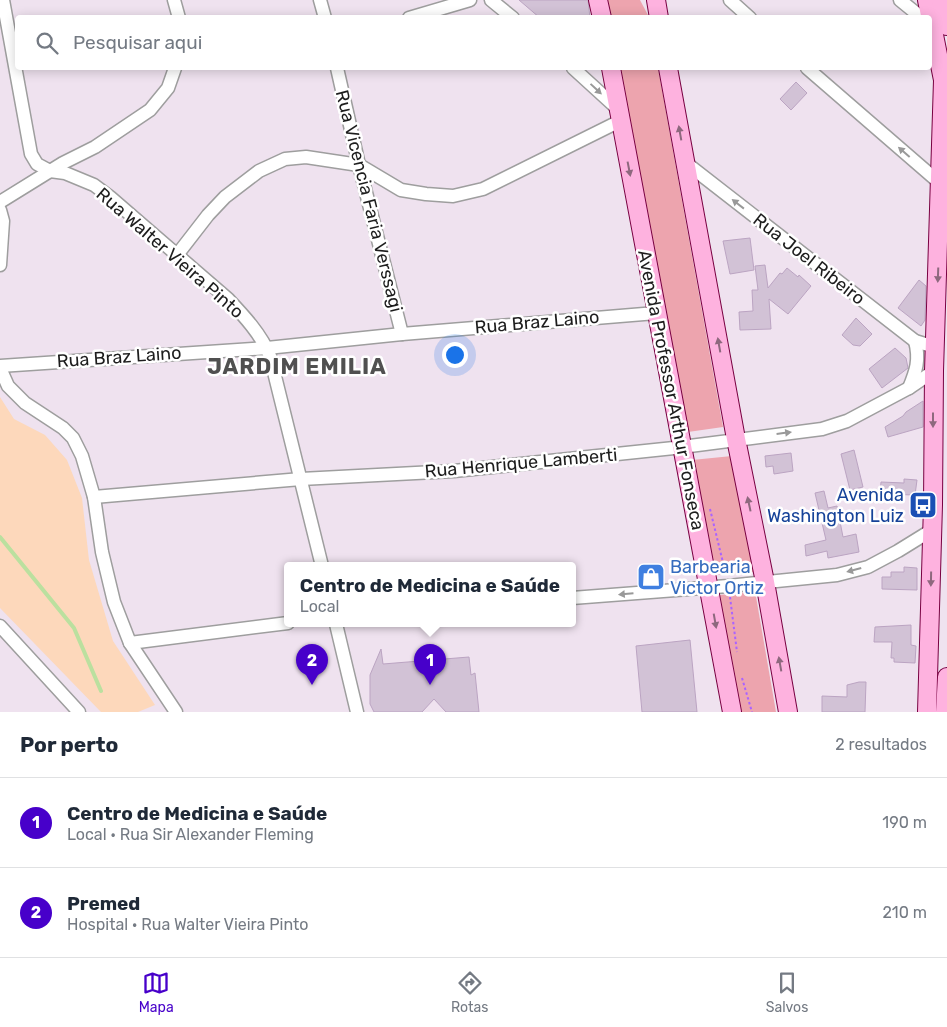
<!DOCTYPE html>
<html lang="pt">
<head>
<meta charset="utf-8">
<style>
	body { margin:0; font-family:Rubik,sans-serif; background:#f6f6f7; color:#1f2937 }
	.you { position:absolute; left:454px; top:354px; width:18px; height:18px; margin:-12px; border:4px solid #fff; border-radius:50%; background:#1a73e8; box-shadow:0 0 0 8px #1a73e833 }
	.badge { display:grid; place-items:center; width:32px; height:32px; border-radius:50%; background:#4700ca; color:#fff; font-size:16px; font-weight:700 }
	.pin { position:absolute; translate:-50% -41px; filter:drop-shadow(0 1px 2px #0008) }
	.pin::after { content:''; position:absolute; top:26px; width:18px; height:15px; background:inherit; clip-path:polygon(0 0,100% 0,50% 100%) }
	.popup { position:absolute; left:284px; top:562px; width:292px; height:65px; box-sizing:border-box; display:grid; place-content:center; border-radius:5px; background:#fff; filter:drop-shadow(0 1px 4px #0005); font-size:16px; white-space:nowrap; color:#747a83 }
	.popup b { font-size:19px; color:#1f2937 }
	.popup::after { content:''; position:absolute; left:50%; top:100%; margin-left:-10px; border:10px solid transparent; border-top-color:#fff }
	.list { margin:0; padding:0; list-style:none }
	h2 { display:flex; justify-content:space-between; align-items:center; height:65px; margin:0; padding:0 20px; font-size:21px }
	h2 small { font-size:16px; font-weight:400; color:#747a83 }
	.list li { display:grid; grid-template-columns:32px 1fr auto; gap:15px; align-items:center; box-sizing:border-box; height:90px; padding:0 20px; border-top:1px solid #e0e1e3 }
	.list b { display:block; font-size:19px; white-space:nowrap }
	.list p { margin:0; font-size:16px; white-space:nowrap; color:#747a83 }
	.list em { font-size:16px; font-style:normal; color:#747a83 }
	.icon { flex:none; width:28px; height:28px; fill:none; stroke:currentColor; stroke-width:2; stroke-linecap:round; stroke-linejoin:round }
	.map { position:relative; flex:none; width:947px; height:712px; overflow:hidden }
	.search { position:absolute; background:#fff; box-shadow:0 2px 12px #0003; left:15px; right:15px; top:15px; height:55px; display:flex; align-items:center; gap:12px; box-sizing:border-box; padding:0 18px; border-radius:5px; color:#747a83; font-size:19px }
	.sheet { height:245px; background:#fff }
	nav { display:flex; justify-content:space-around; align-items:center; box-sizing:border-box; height:70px; border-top:1px solid #e0e1e3; background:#fff; font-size:14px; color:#747a83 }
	nav a { display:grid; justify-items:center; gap:2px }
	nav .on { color:#4700ca }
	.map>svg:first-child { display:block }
	.grass { fill:#eda4ae }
	.park { fill:#fdd8bb }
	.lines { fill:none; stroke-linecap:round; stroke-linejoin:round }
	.stream { stroke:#bbe09f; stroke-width:4 }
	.building { fill:#d2c2d6; stroke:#bba4c2 }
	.street-casing { stroke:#9e9e9e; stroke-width:15 }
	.secondary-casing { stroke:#780041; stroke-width:20 }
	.path { stroke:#aa63ff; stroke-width:2; stroke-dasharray:2.5 2.5; stroke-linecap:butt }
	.street { stroke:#fff; stroke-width:12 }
	.secondary { stroke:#feb2df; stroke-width:18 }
	.oneway { fill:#999 }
	.oneway2 { fill:#8e687e }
	.labels { text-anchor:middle; stroke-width:5; stroke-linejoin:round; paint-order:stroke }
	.street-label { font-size:18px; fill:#1d1d1d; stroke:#fff }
	.transit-label { font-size:18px; fill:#164399; stroke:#fff; text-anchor:end }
	.shop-label { font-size:18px; fill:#366cbe; stroke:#fff; text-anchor:start }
	.district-label { font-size:22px; font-weight:bold; letter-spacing:1px; fill:#505050; stroke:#fff }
</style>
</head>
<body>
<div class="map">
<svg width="947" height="712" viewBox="0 0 947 712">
	<rect width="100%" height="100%" fill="#efe2ef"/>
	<g class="grass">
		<path d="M605,0h35l9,17h-41z"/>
		<path d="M617,68h41l65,359 -42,6z"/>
		<path d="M732,456l22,116 -40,3 -22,-115z"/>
		<path d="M755,591l21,121h-37l-21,-112 2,-5z"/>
	</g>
	<path class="park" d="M0,397l14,22 31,16 22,25 15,38 7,62 24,81 42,64 -17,7h-37l-101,-104z"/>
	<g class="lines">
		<path class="stream" d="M0,537l74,91 27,63"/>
	</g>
	<g class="building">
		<path d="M519,0h69l2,18h-50z"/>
		<path d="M796,82l11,11 -16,17 -11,-11z"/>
		<path d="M750,238l4,32 -24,4 -7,-33z"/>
		<path d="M765,265l3,23 12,-15 2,1 5,-6 11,9 1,-2 12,11 -23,28 -19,-15 2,30 -31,1 -1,-18 14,-1 -1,-21h6l-3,-24z"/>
		<path d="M919,280l7,6 -1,34 -4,6 -23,-18z"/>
		<path d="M856,318l16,16 -12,12 -7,-1 -11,-10z"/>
		<path d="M895,348l11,10 2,10 -26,20 -13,-19z"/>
		<path d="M923,401v26l-35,10 -3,-10 18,-11 3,-4z"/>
		<path d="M854,450l9,37 -13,3 -9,-36z"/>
		<path d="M791,453l2,18 -19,3 -1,-8 -7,1 -1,-11z"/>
		<path d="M904,479l13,1 -2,15 -35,-1 1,-12 23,1z"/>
		<path d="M824,491l4,17 9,-2 6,31 13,-3 3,18 -31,6 -1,-7 -21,5 -1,-11 21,-5 -11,-47z"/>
		<path d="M904,567l13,1v22l-35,-1v-12h9v-5h13z"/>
		<path d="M911,625v20l5,1 -1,17 -21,-1v-4h-3l1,-16h-18l1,-15z"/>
		<path d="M690,640l7,72h-55l-6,-66z"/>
		<path d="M381,649l2,15 86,-7 2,18 4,-2 4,39h-33l-12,-13 -12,13h-48l-4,-8v-29z"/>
		<path d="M859,682h7l-1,30h-43v-16l25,1v-12z"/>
	</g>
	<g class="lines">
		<defs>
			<g id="street">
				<path d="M3,0l28,154 6,10 13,7 15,2 29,12 16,12 118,102c16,17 33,35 42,57l52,210"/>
				<path d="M174,0l5,18"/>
				<path d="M320,0l5,18"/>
				<path d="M491,0l22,18"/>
				<path d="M730,0l20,18"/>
				<path d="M900,0l22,18"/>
				<path d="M409,18l61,-18"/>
				<path d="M337,68l22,97 43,169"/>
				<path d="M573,68l46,42"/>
				<path d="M807,68l134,116"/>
				<path d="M686,163l229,178 20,6"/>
				<path d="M0,202l63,-39 32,-16 55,-37 18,-22 7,-20"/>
				<path d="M0,210l3,11 -3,44"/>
				<path d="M177,255l31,-40 17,-18 34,-26 26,-12 21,-2 53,8 42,25 25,4 27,2 30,-7 137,-68"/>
				<path d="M0,366l267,-18 135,-14 254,-21"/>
				<path d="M0,368l8,18 17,17 38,25 10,10 9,18 12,41 8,55 12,50 16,41 46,69"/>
				<path d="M909,388c7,-17 11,-28 6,-47"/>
				<path d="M94,497l207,-18 153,-8 220,-23 148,-19 25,-8 62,-33 25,-17"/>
				<path d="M572,598l156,-12 109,-11 31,-8 30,-16 34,-21"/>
				<path d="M336,624l21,88"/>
				<path d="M0,626l79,86"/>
				<path d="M130,643l158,-20"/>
			</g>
			<g id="secondary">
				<path d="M598,0l4,18"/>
				<path d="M656,0l3,18"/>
				<path d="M927,0l16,80 -9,291 -1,134 -6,207"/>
				<path d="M941,0l6,26"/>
				<path d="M611,68l121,644"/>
				<path d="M668,68l68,371 29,143 23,130"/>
				<path d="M945,712l2,-35"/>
			</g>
		</defs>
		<use href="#street" class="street-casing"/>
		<use href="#secondary" class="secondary-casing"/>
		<g class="path">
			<path d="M710,509l16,66"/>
			<path d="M730,597l7,55"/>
			<path d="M742,678l10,34"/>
		</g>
		<use href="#street" class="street"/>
		<use href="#secondary" class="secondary"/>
	</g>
	<defs><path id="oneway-solid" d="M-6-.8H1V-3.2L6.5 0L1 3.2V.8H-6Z" transform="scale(1.25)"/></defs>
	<g class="oneway">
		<use href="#oneway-solid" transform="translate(596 89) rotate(43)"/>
		<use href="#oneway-solid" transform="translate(904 152) rotate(-139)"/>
		<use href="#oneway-solid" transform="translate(738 204) rotate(-142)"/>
		<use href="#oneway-solid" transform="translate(784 433) rotate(-7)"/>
		<use href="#oneway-solid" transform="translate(854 570) rotate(165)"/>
		<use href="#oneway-solid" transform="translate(626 594) rotate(175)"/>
	</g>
	<g class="oneway2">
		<use href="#oneway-solid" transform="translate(680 133) rotate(-100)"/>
		<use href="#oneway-solid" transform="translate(629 169) rotate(79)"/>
		<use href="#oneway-solid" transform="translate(938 275) rotate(92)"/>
		<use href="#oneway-solid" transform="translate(719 345) rotate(-100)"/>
		<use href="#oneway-solid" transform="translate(933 420) rotate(90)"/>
		<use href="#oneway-solid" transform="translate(749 504) rotate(-102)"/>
		<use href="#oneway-solid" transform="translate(931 579) rotate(91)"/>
		<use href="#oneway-solid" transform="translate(715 621) rotate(80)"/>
		<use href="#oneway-solid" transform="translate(780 664) rotate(-100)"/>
	</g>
	<defs>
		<symbol id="bus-square" viewBox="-11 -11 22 22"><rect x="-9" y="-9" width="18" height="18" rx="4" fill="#1a4fb4" stroke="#fff"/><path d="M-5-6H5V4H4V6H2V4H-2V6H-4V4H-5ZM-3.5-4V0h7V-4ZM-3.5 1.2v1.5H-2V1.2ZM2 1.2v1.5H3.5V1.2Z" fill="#fff"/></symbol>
		<symbol id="shop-square" viewBox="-11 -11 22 22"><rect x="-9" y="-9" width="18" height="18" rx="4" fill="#3f7fe0" stroke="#fff"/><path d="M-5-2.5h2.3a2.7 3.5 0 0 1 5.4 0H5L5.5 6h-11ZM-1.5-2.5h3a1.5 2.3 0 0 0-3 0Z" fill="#fff"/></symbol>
	</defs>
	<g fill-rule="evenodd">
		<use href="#bus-square" x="907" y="489" width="32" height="32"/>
		<use href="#shop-square" x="635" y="561" width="32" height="32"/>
	</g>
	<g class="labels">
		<g class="street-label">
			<text transform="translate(369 201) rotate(76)" y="6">Rua Vicencia Faria Verssagi</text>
			<text transform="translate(170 253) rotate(41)" y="6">Rua Walter Vieira Pinto</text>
			<text transform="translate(809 259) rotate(38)" y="6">Rua Joel Ribeiro</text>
			<text transform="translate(537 322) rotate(-5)" y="6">Rua Braz Laino</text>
			<text transform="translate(119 357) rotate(-4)" y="6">Rua Braz Laino</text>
			<text transform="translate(671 390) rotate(79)" y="6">Avenida Professor Arthur Fonseca</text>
			<text transform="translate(521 463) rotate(-5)" y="6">Rua Henrique Lamberti</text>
		</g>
		<g class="transit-label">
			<text x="904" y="501">Avenida<tspan x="904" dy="21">Washington Luiz</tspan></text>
		</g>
		<g class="shop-label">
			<text x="670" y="573">Barbearia<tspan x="670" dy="21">Victor Ortiz</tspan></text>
		</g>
		<g class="district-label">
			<text x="297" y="374">JARDIM EMILIA</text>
		</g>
	</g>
</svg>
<div class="you"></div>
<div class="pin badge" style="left:430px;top:685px">1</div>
<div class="popup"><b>Centro de Medicina e Saúde</b>Local</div>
<div class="pin badge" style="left:312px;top:685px">2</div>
<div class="search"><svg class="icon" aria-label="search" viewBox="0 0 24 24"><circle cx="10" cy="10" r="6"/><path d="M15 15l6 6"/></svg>Pesquisar aqui</div>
</div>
<section class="sheet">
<h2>Por perto<small>2 resultados</small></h2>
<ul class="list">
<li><span class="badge">1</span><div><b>Centro de Medicina e Saúde</b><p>Local · Rua Sir Alexander Fleming</p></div><em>190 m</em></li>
<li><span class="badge">2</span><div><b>Premed</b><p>Hospital · Rua Walter Vieira Pinto</p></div><em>210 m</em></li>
</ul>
</section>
<nav>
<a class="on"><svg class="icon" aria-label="map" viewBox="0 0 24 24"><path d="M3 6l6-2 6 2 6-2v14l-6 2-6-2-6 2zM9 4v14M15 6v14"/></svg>Mapa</a>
<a><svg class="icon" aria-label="directions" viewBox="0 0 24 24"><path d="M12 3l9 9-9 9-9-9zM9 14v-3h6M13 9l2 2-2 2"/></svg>Rotas</a>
<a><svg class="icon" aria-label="saved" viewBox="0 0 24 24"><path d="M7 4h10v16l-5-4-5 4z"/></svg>Salvos</a>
</nav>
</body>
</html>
